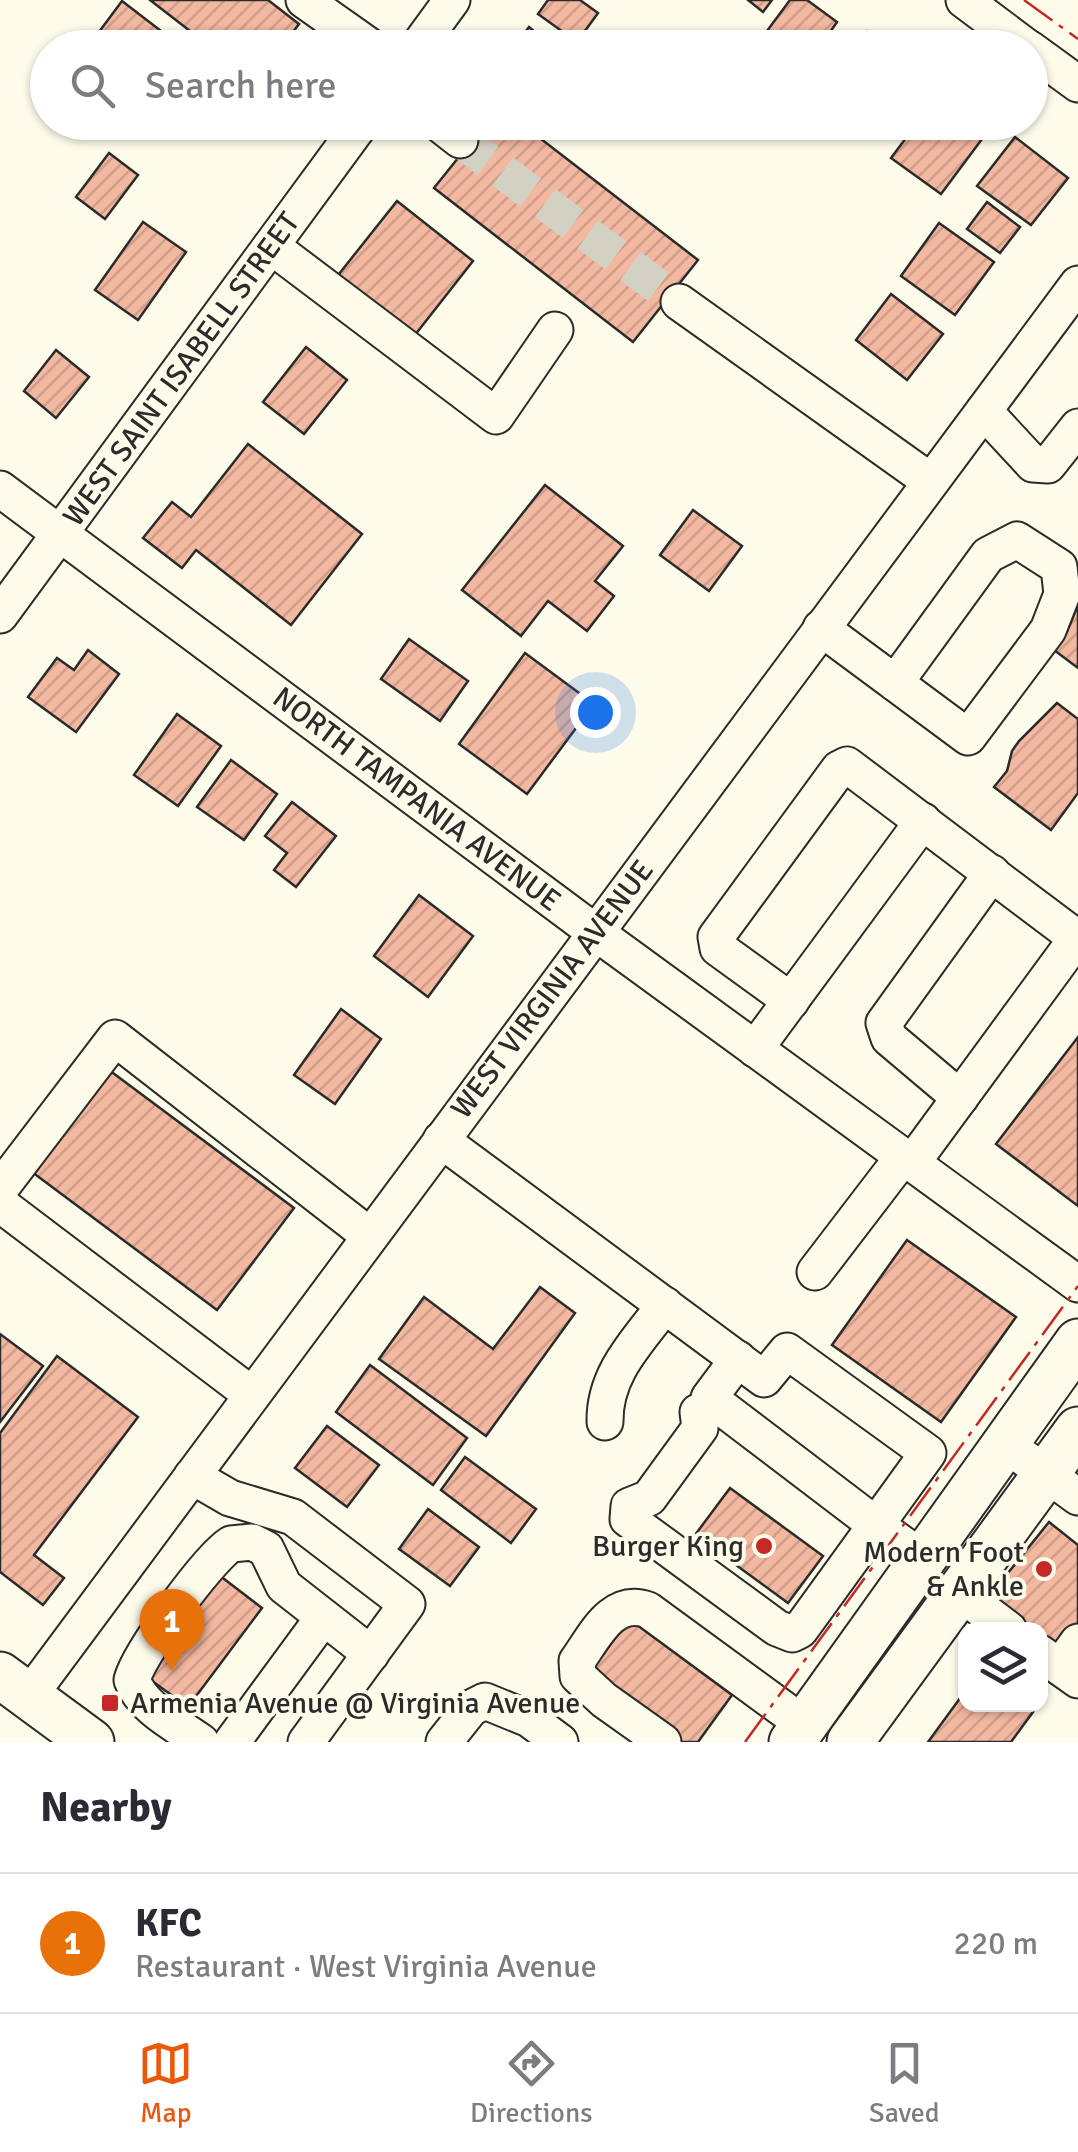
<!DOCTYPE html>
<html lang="en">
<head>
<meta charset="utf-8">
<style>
	body { margin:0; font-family:Signika,sans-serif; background:#f2f2f3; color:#2b2b33 }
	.controls { position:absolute; right:30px; bottom:30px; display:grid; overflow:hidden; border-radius:20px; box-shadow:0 2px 8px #0004 }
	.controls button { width:90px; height:90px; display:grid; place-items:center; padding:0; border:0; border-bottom:2px solid #e1e1e2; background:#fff; color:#2b2b33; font:50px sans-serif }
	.you { position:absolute; left:595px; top:712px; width:35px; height:35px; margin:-25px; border:8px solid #fff; border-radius:50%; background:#1a73e8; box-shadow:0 0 0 15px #1a73e833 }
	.badge { display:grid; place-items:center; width:65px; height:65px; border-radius:50%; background:#ea580c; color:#fff; font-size:32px; font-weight:700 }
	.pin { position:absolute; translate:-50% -82px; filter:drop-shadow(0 2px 5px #0008) }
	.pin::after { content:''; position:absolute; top:52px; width:35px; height:30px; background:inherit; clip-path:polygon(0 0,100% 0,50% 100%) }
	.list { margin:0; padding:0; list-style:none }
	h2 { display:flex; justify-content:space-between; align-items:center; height:130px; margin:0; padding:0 40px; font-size:42px }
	h2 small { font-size:32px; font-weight:400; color:#7c7c81 }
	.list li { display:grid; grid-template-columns:65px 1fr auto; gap:30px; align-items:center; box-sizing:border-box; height:140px; padding:0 40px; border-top:2px solid #e1e1e2 }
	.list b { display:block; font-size:38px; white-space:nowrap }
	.list p { margin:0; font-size:32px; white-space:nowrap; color:#7c7c81 }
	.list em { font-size:32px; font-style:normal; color:#7c7c81 }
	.icon { flex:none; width:55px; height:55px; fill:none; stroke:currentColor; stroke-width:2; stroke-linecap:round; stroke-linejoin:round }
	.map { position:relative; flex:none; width:1078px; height:1742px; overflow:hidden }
	.search { position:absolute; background:#fff; box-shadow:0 2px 8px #0004; left:30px; right:30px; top:30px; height:110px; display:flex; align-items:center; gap:25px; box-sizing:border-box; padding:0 35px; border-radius:55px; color:#7c7c81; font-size:38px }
	.sheet { height:270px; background:#fff }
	nav { display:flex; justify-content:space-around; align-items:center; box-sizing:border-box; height:140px; border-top:2px solid #e1e1e2; background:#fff; font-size:28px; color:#7c7c81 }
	nav a { display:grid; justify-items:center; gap:5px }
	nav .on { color:#ea580c }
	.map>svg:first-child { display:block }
	.building { fill:url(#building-hatch); stroke:#2b2b2b; stroke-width:2.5 }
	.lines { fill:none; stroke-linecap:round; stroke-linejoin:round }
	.minor-tunnel { stroke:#d3d1c4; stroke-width:35; stroke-dasharray:35 18; stroke-linecap:butt }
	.minor-casing { stroke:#2b2b2b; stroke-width:39 }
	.major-casing { stroke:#2b2b2b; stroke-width:49 }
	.minor { stroke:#fdfbea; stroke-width:35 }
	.major { stroke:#fdfbea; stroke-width:45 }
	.power { stroke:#c62828; stroke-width:2.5; stroke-dasharray:35 8 5 8; stroke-linecap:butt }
	.poi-dot { fill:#c62828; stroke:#fdfbea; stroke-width:4 }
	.labels { text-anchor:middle; stroke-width:8; stroke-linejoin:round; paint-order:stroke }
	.street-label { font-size:30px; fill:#2b2b2b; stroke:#fdfbea }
	.poi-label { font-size:30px; fill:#2b2b2b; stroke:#fdfbea; text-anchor:end }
</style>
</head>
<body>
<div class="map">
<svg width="1078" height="1742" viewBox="0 0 1078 1742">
	<defs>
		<pattern id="building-hatch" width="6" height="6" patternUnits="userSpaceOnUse" patternTransform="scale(2.5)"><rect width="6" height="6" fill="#f2b8a0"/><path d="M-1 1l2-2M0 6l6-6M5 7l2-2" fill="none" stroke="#d09e8a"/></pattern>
	</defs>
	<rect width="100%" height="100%" fill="#fdfbea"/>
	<g class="building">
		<path d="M150,0h118l31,24 -18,24h-69z"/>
		<path d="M548,0h32l18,13 -21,29 -39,-28z"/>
		<path d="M748,0h24l-9,12z"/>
		<path d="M790,0h17l30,22 -18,26h-29l-23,-17z"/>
		<path d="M122,1l56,43 -3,4h-88z"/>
		<path d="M529,27l25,21h-41z"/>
		<path d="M867,31l21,17h-33z"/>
		<path d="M95,122h23l-8,12z"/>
		<path d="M487,122h32l179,138 -65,82 -199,-154z"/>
		<path d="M918,122h67l6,5 -50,67 -50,-36z"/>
		<path d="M1015,137l53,41 -37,47 -54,-39z"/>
		<path d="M109,153l29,22 -33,44 -29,-22z"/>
		<path d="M397,201l76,60 -62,79 -76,-61z"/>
		<path d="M987,202l33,25 -20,26 -33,-24z"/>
		<path d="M143,222l43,30 -48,68 -43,-30z"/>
		<path d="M939,223l55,39 -39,53 -54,-39z"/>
		<path d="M891,294l52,40 -36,46 -51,-40z"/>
		<path d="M306,347l41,33 -43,54 -41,-32z"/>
		<path d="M56,350l33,27 -33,41 -32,-27z"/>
		<path d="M248,444l114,90 -71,91 -95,-75 -14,18 -39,-30 29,-36 19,15z"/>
		<path d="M545,485l78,61 -28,35 19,15 -27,35 -39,-30 -27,35 -59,-46z"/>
		<path d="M693,510l49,36 -33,45 -49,-36z"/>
		<path d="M1078,605v63l-24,-18 12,-16z"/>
		<path d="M409,639l59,42 -28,40 -59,-42z"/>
		<path d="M88,650l31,24 -43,58 -48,-35 29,-39 17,12z"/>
		<path d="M525,653l69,51 -67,90 -68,-50z"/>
		<path d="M1057,703l21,16v74l-27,37 -57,-43 13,-16 5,-20 7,-10z"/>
		<path d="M177,714l44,32 -43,60 -44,-31z"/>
		<path d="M231,760l46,34 -33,46 -47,-33z"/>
		<path d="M292,802l44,34 -40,51 -22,-17 13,-17 -22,-17z"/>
		<path d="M419,895l54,41 -45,61 -54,-41z"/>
		<path d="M341,1009l40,30 -46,65 -41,-29z"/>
		<path d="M1078,1037v169l-82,-62z"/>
		<path d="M109,1070l185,138 -77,102 -185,-138z"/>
		<path d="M907,1240l109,77 -75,105 -109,-77z"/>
		<path d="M540,1287l35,26 -89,123 -107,-77 45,-62 69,52z"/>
		<path d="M0,1334l43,32 -43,56z"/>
		<path d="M57,1356l81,61 -104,138 30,23 -21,27 -43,-33v-139z"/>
		<path d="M370,1365l97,73 -34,47 -97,-73z"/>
		<path d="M327,1426l52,39 -32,42 -52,-39z"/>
		<path d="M465,1457l71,52 -25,34 -70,-53z"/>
		<path d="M730,1488l93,68 -35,47 -93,-68z"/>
		<path d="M428,1509l51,38 -29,39 -51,-37z"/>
		<path d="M1049,1522l29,23v79l-25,31 -13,-10v-15h-18l-5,-5 6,-7 -32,-24z"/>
		<path d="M215,1572l47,36 -74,99 -47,-34z"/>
		<path d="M629,1619l103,76 -34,47h-18l-92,-67z"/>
		<path d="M966,1690v14h56l11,8 -22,30h-83z"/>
	</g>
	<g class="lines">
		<path class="minor-tunnel" d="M460,140l219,162"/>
		<defs>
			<g id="minor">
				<path d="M304,0l68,48"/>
				<path d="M964,0l64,48"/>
				<path d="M417,48l35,-48"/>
				<path d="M1030,49l48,35"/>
				<path d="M437,122l23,18"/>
				<path d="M271,246l225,170 59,-86"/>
				<path d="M679,302l251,179"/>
				<path d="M984,411l49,53 15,1 30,-38"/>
				<path d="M0,489l595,443 483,352"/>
				<path d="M0,615l362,-493"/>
				<path d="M821,628l147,109 80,-107 14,-36 -3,-27 -42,-27 -29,15 -93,128"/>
				<path d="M791,1001l-73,-53 -2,-11 123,-168 8,-4 231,174"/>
				<path d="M755,1049l168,-228"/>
				<path d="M960,1098l-71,-60 -5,-15 108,-150"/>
				<path d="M441,1140l323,239 23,-28 141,102 -52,72 47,34"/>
				<path d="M912,1163l165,-225"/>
				<path d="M0,1189l115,-151 255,198"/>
				<path d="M0,1204l252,191"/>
				<path d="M815,1272l88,-115"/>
				<path d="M698,1412l2,16 -51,70 -20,8 -1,13 149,109 15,6 8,-4 76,-105 -167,-127 29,-39"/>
				<path d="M605,1422c-1,-48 32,-80 60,-117"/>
				<path d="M1005,1444l73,53"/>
				<path d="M192,1476l38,22 63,19 114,87 -101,138"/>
				<path d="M959,1592l50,38"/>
				<path d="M1040,1653l38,27"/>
				<path d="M1060,1667l18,-25"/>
				<path d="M29,1696l1049,-1412"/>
				<path d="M201,1742c-25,-18 -58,-33 -69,-62 7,-27 76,-121 99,-136l21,-2 14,7 18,37 87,68"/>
				<path d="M232,1742l91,-124"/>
				<path d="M444,1742l27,-34 14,-7 44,18 31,23"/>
				<path d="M663,1742l-59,-42 -26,-24 -1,-15c18,-25 35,-64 71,-51l157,115"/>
			</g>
			<g id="major">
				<path d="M0,1675l91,67"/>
				<path d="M792,1742l286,-400"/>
				<path d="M850,1742l228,-312"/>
			</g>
		</defs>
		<use href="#minor" class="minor-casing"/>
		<use href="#major" class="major-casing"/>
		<use href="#minor" class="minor"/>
		<use href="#major" class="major"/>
		<g class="power">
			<path d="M1024,0l54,39"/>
			<path d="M745,1742l333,-456"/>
		</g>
	</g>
	<g class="poi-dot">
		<circle cx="764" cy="1546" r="10"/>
		<circle cx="1044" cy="1569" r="10"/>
		<rect x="100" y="1693" width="20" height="20" rx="5"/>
	</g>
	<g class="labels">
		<g class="street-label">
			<text transform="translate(181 369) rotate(-54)" y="10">WEST SAINT ISABELL STREET</text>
			<text transform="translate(417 799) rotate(37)" y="10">NORTH TAMPANIA AVENUE</text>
			<text transform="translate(552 989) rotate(-53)" y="10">WEST VIRGINIA AVENUE</text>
		</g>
		<g class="poi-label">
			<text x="744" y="1556">Burger King</text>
			<text x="1024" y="1562">Modern Foot<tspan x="1024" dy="34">&amp; Ankle</tspan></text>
			<text x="130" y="1713" text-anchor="start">Armenia Avenue @ Virginia Avenue</text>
		</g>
	</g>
</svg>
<div class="controls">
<button><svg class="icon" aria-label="layers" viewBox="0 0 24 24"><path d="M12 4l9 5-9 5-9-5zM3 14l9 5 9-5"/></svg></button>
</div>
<div class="you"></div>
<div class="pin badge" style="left:172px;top:1671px;background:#e8710a">1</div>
<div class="search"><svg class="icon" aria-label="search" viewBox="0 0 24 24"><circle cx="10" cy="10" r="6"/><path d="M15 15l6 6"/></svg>Search here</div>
</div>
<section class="sheet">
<h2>Nearby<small></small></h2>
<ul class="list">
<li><span class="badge" style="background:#e8710a">1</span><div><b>KFC</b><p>Restaurant · West Virginia Avenue</p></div><em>220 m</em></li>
</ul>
</section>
<nav>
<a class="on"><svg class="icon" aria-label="map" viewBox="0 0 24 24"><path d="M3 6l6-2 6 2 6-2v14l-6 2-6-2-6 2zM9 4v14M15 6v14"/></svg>Map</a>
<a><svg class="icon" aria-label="directions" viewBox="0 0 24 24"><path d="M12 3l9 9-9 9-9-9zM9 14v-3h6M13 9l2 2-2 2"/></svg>Directions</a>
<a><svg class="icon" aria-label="saved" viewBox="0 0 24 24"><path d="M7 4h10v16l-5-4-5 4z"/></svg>Saved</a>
</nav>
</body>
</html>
